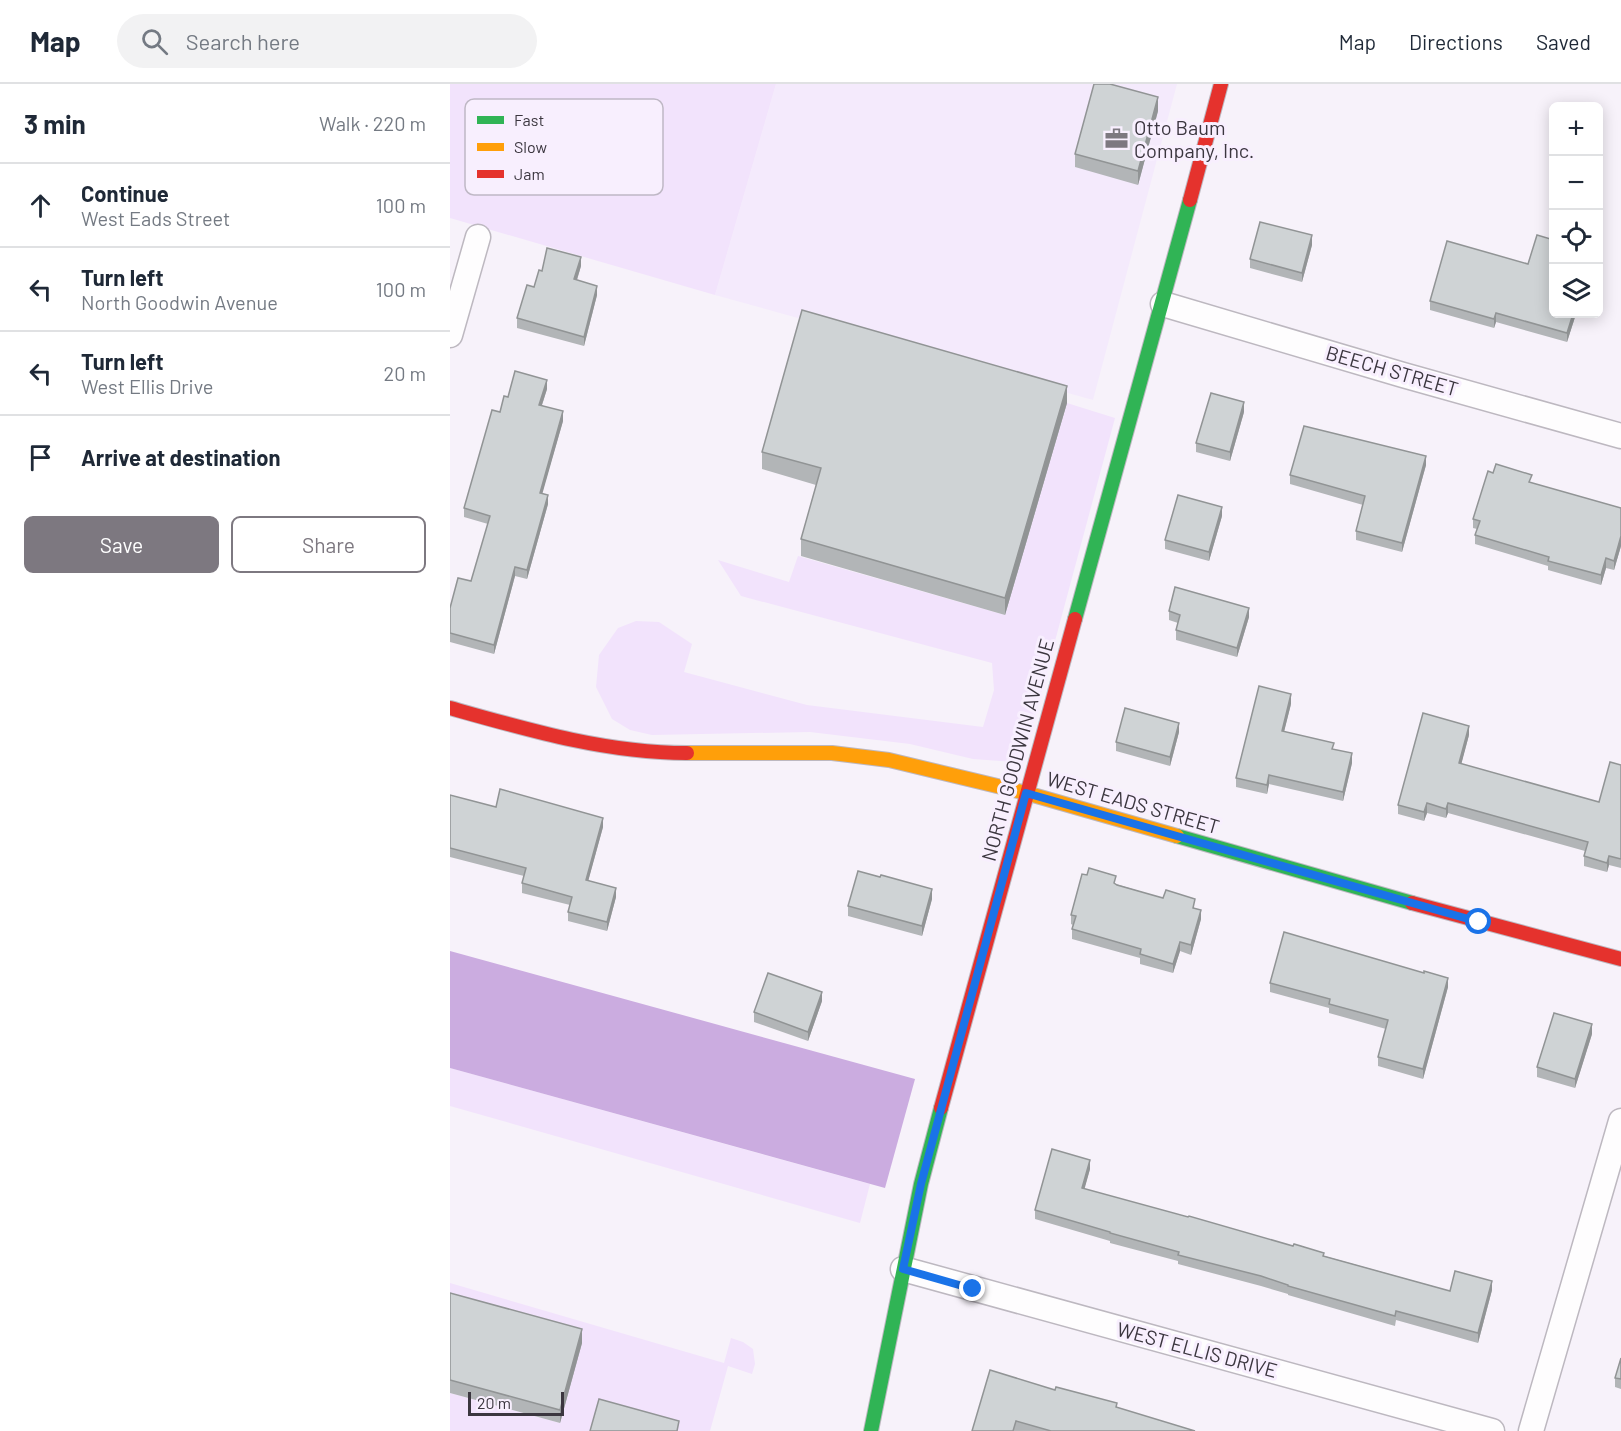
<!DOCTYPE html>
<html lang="en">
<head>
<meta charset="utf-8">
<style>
	body { margin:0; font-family:Barlow,sans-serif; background:#f2f2f3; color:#1f2937 }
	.controls { position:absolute; right:18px; top:18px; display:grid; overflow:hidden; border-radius:9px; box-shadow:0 3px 15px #0003 }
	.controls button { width:54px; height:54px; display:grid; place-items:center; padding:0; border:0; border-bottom:2px solid #e0e1e3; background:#fff; color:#1f2937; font:30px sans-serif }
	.scale { position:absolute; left:18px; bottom:15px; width:96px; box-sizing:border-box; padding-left:6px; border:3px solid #3b363f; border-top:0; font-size:16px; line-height:21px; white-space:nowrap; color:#3b363f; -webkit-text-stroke:4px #f8effe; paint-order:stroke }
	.stop { position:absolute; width:18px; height:18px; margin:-14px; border:4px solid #1a73e8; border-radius:50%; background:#fff }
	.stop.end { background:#1a73e8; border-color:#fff; box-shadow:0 2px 6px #0008 }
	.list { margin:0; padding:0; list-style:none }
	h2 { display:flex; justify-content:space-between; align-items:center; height:78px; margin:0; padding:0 24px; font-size:26px }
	h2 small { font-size:20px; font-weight:400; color:#747a83 }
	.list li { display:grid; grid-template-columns:39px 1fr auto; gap:18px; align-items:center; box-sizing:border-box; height:84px; padding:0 24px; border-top:2px solid #e0e1e3 }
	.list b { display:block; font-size:22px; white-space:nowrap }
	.list p { margin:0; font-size:20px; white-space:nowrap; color:#747a83 }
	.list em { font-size:20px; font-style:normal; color:#747a83 }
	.actions { display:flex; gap:12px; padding:18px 24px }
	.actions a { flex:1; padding:14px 0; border:2px solid #7d7880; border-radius:9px; text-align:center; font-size:21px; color:#7d7880 }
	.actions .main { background:#7d7880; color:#fff }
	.icon { flex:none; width:33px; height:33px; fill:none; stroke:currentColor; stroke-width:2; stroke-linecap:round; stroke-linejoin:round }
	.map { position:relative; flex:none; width:1171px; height:1347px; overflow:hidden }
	header { display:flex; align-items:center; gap:36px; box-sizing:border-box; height:84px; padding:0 30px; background:#fff; border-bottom:2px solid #e0e1e3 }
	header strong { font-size:28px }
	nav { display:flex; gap:33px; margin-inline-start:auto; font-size:21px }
	.search { width:420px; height:54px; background:#f2f2f3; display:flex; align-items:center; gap:15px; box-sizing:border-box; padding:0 21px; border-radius:33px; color:#747a83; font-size:22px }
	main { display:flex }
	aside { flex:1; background:#fff }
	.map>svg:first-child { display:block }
	.built { fill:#f4eafc }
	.green { fill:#f2e3fc }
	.water { fill:#cbace0 }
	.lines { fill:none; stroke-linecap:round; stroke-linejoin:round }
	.street-casing { stroke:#bdb8c0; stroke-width:27 }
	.fast-casing { stroke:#bdb8c0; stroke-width:16 }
	.slow-casing { stroke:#bdb8c0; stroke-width:16 }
	.jam-casing { stroke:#bdb8c0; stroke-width:16 }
	.street { stroke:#fefdfe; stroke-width:24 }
	.fast { stroke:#30b455; stroke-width:14 }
	.slow { stroke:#ff9f0a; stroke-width:14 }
	.jam { stroke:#e5322d; stroke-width:14 }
	.wall { fill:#b2b5b7 }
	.shaded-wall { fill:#919495 }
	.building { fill:#cfd3d5; stroke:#919495; stroke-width:1.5 }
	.route { stroke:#1a73e8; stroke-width:8 }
	.labels { text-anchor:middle; stroke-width:6; stroke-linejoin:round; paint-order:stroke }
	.poi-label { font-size:20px; fill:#3b363f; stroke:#f8effe; text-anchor:start }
	.street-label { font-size:20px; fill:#3b363f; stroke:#f8effe }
	.key { fill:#f8effe; stroke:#bfb8c5; stroke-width:1.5 }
	.key-label { font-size:16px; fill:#3b363f }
</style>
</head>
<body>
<header>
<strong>Map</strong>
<div class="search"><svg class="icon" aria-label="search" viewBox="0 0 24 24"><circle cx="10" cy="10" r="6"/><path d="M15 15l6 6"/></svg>Search here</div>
<nav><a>Map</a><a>Directions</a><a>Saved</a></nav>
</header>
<main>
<aside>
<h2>3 min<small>Walk · 220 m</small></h2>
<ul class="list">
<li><svg class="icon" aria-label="ahead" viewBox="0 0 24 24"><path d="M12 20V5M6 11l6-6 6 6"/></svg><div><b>Continue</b><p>West Eads Street</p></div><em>100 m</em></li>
<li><svg class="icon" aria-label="left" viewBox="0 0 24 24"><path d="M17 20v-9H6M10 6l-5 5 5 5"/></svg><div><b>Turn left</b><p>North Goodwin Avenue</p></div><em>100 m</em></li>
<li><svg class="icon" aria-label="left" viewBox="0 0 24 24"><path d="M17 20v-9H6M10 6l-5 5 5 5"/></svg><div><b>Turn left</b><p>West Ellis Drive</p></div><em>20 m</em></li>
<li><svg class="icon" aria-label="arrive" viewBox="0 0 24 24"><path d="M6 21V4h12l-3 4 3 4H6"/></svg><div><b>Arrive at destination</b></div></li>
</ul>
<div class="actions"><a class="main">Save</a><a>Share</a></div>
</aside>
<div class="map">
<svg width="1171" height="1347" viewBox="0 0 1171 1347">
	<rect width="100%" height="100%" fill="#f7f2fa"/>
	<path class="built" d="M326,0h401l-84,316 -378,-105z"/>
	<g class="green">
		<path d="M0,0h326l-61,211 -265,-77z"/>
		<path d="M617,319l48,15 -85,316 -16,28 -41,-3 -63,-15 -100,-12 -158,3 -22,-5 -18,-11 -16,-32 3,-32 19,-27 18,-7 23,1 33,22 -8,28 123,33 176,22 11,-37 -2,-27 -251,-67 -23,-36 71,22 9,-26 207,59z"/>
		<path d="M0,984l420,116 -10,39 -410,-117z"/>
		<path d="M0,1199l274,80 7,-25 12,4 10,7 2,15 -3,10 -24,-8 -18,65h-260v-38l110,30 -110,-117z"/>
	</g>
	<path class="water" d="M0,867l465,128 -30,109 -435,-120z"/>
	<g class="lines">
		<defs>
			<g id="street">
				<path d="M713,220l240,71 218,61"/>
				<path d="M0,251l28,-98"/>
				<path d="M453,1185l589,162"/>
				<path d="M1081,1347l90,-310"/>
			</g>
			<g id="fast">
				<path d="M625,535l115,-419"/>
				<path d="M727,752l235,67"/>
				<path d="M421,1347l50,-247 20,-76"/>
			</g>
			<path id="slow" d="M237,669h145l57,7 137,33 151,43"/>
			<g id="jam">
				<path d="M740,116l31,-116"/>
				<path d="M0,624c78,22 156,45 237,45"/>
				<path d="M962,819l209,56"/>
				<path d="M491,1024l134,-489"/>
			</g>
		</defs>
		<use href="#street" class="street-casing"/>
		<use href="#fast" class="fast-casing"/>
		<use href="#slow" class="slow-casing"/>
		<use href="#jam" class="jam-casing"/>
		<use href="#street" class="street"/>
		<use href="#fast" class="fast"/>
		<use href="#slow" class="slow"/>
		<use href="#jam" class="jam"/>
	</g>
	<g class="wall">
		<path d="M708,27l-20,74 -63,-18v-13z"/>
		<path d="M862,161l-10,37 -52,-14v-9z"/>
		<path d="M131,182l-4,14 20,15 -13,51 -67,-18v-10l25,-47z"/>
		<path d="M980,217l146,13 -9,28 -71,-20 -2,6 -64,-18z"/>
		<path d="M97,305l-5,16 21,16 -21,72 6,11 -21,75 -12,-3 -21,78 -44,-12v-34l21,-27 17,-57 -24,-7v-9l36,-96 8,-15z"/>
		<path d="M617,319l-62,212 -204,-59v-17l15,-54 -54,-16v-17z"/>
		<path d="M794,328l-14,49 -34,-9v-9z"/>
		<path d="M976,381l-24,87 -46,-12v-9l7,-26 -73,-21v-9z"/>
		<path d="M1082,399l89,25v38l-7,24 -8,-2 -5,17 -53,-15v-4l-73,-22v-9l2,-6 -4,-1v-9z"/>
		<path d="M772,432l-13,45 -44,-12v-9z"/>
		<path d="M719,527l80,6 -12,40 -61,-17v-10l2,-7 -9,-3z"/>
		<path d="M841,620l-7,27 68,32 -9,38 -74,-17 -2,10 -31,-7v-9z"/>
		<path d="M729,648l-9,34 -54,-15v-9z"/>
		<path d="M1019,651l-8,29 138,38 22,-37v103l-12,-3 -2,7 -23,-6v-10l1,-5 -137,-38 -2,5 -19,-5 -3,8 -26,-7v-9z"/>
		<path d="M0,711l46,12 107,20 -15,54 28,16 -9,34 -39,-10v-9l2,-7 -48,-12v-10l2,-7 -74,-19z"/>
		<path d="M666,800l79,24 6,11 -10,36 -11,-4 -7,22 -33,-9v-6l-68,-19v-10l1,-4 -2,-1v-9z"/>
		<path d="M482,815l-10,37 -74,-20v-10z"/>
		<path d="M820,899l178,4 -25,92 -45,-13v-9l8,-28 -57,-16v-5l-59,-16z"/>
		<path d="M372,917l-14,40 -54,-19v-10z"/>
		<path d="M1142,950l-17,54 -38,-11v-10z"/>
		<path d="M640,1085l-6,20 366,102 42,-1 -14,53 -82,-23 -1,6 -107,-31v-1l-27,-8 -83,-22v-3l-68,-18v-2l-75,-22v-9z"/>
		<path d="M0,1209l132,50 -22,80 -110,-30z"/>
		<path d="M1171,1274v31l-6,-2v-9z"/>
		<path d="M605,1306l62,18 78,23h-223z"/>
	</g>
	<g class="shaded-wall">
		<path d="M708,13v14l-20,74v-14z"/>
		<path d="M862,151v10l-10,37v-9z"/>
		<path d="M131,173v9l-7,23v-10z"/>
		<path d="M147,202v9l-13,51v-9z"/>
		<path d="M1046,229v9l-2,6v-9z"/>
		<path d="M1123,230h3l-9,28v-9z"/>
		<path d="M97,296v9l-8,25v-9z"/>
		<path d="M617,302v17l-62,212v-17z"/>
		<path d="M794,318v10l-14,49v-9z"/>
		<path d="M113,327v10l-23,81v-9z"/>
		<path d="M976,372v9l-24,87v-9z"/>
		<path d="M98,411v9l-21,75v-9z"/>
		<path d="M772,423v9l-13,45v-9z"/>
		<path d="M1171,452v10l-7,24v-9z"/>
		<path d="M1156,474v10l-5,17v-10z"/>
		<path d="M65,483v9l-21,78v-9z"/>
		<path d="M799,524v9l-12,40v-9z"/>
		<path d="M841,610v10l-9,36v-9z"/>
		<path d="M729,639v9l-9,34v-9z"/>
		<path d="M1019,642v9l-10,38v-10z"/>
		<path d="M902,669v10l-9,38v-9z"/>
		<path d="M819,691v9l-2,10v-9z"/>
		<path d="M977,719v10l-3,8v-9z"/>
		<path d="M998,719v10l-2,5v-9z"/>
		<path d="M153,734v9l-17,62v-9z"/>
		<path d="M1159,772v9l-2,7v-9z"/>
		<path d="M166,804v9l-9,34v-9z"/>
		<path d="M482,805v10l-10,37v-10z"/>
		<path d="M751,826v9l-10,36v-10z"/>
		<path d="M730,858v9l-7,22v-9z"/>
		<path d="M998,894v9l-25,92v-10z"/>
		<path d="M372,908v9l-14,40v-9z"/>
		<path d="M1142,940v10l-17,54v-9z"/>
		<path d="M640,1076v9l-8,29v-10z"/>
		<path d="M1042,1197v9l-14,53v-10z"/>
		<path d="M132,1245v14l-22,80v-13z"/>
	</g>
	<g class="building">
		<path d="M644,0h16l48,13 -20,74 -63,-17z"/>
		<path d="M810,138l52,13 -10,38 -52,-14z"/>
		<path d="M1087,151l17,5v74h19l-6,19 -71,-20 -2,6 -64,-18 17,-60 81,23z"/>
		<path d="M97,164l34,9 -7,22 23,7 -13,51 -67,-19 10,-33 7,2 5,-17 3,1z"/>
		<path d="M352,226l265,76 -62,212 -204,-59 20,-71 -59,-16z"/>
		<path d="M65,287l32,9 -8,25 24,6 -23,82 8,2 -21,75 -12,-3 -21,78 -44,-12v-25l8,-30 13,3 19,-65 -26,-8 28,-98 8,2 4,-16 4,1z"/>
		<path d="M761,309l33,9 -14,50 -34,-9z"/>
		<path d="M854,342l122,30 -24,87 -46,-12 9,-35 -75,-21z"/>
		<path d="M1046,380l36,11 -3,7 92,26v28l-7,25 -8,-3 -5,17 -53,-14 1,-4 -74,-22 5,-14 -7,-2 15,-48 5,2z"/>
		<path d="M728,411l44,12 -13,45 -44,-12z"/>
		<path d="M725,503l74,21 -12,40 -61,-18 4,-15 -11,-4z"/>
		<path d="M809,602l32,8 -9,37 52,12 -2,6 20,4 -9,39 -74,-17 -2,10 -31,-7z"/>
		<path d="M675,624l54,15 -9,34 -54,-15z"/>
		<path d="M973,629l46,13 -10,37 140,39 11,-40 11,3v94l-12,-3 -2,7 -23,-7 4,-14 -140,-39 -2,6 -19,-6 -3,9 -26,-7z"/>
		<path d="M50,705l103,29 -17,62 30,8 -9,34 -39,-10 4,-15 -50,-14 4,-15 -76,-20v-53l46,12z"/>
		<path d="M639,784l27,8 -2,7 3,2 46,13 3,-8 29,9 -2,9 8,2 -10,35 -11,-3 -7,22 -33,-10 1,-5 -69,-20 4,-13 -5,-1 11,-41 5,1z"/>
		<path d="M408,787l22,6 1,-2 51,14 -10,37 -74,-20z"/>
		<path d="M834,848l140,41v-2l24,7 -25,91 -45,-12 10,-37 -59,-16 1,-5 -60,-16z"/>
		<path d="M318,889l54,19 -14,40 -54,-20z"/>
		<path d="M1104,929l38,11 -17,55 -38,-12z"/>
		<path d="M602,1065l38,11 -8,28 106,29 1,-1 104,30 1,-2 30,9 -1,3 127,35 5,-20 37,10 -14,52 -82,-22 -1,5 -107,-30v-1l-27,-9 -83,-21 1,-3 -69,-19v-1l-75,-22z"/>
		<path d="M0,1209l132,36 -22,81 -110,-30z"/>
		<path d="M1171,1274v21l-6,-1z"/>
		<path d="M540,1286l65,20 1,-3 61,16 -1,4 79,24h-144l-35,-10 -3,10h-41z"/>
		<path d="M149,1315l80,22 -2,10h-87z"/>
	</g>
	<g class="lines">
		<path class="route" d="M523,1205l-70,-20 18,-85 105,-391 453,129"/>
	</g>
	<defs>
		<symbol id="office-bare" viewBox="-9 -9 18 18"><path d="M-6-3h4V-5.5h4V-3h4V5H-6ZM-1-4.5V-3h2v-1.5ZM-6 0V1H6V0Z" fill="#7d7880" stroke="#f8effe" stroke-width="2.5" paint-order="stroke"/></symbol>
	</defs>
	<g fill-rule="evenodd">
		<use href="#office-bare" x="650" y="38" width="33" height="33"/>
	</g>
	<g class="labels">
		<g class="poi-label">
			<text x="684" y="51">Otto Baum<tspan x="684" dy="23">Company, Inc.</tspan></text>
		</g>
		<g class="street-label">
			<text transform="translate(942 287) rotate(16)" y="7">BEECH STREET</text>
			<text transform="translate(568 666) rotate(-75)" y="7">NORTH GOODWIN AVENUE</text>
			<text transform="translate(683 719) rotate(16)" y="7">WEST EADS STREET</text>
			<text transform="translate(747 1266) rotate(15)" y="7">WEST ELLIS DRIVE</text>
		</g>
	</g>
	<rect x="15" y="15" width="198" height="96" rx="9" class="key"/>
	<rect x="27" y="32" width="27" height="8" fill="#30b455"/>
	<rect x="27" y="59" width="27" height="8" fill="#ff9f0a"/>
	<rect x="27" y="86" width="27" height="8" fill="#e5322d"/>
	<g class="key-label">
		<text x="64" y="42">Fast</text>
		<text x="64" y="69">Slow</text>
		<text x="64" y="96">Jam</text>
	</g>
</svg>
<div class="controls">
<button>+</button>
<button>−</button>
<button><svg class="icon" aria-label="locate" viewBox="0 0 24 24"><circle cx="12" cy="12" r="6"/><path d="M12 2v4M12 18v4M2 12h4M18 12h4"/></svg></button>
<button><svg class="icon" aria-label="layers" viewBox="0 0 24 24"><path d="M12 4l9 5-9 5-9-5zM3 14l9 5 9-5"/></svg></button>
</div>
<div class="scale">20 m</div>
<div class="stop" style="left:1029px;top:838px"></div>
<div class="stop end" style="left:523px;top:1205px"></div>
</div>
</main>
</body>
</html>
